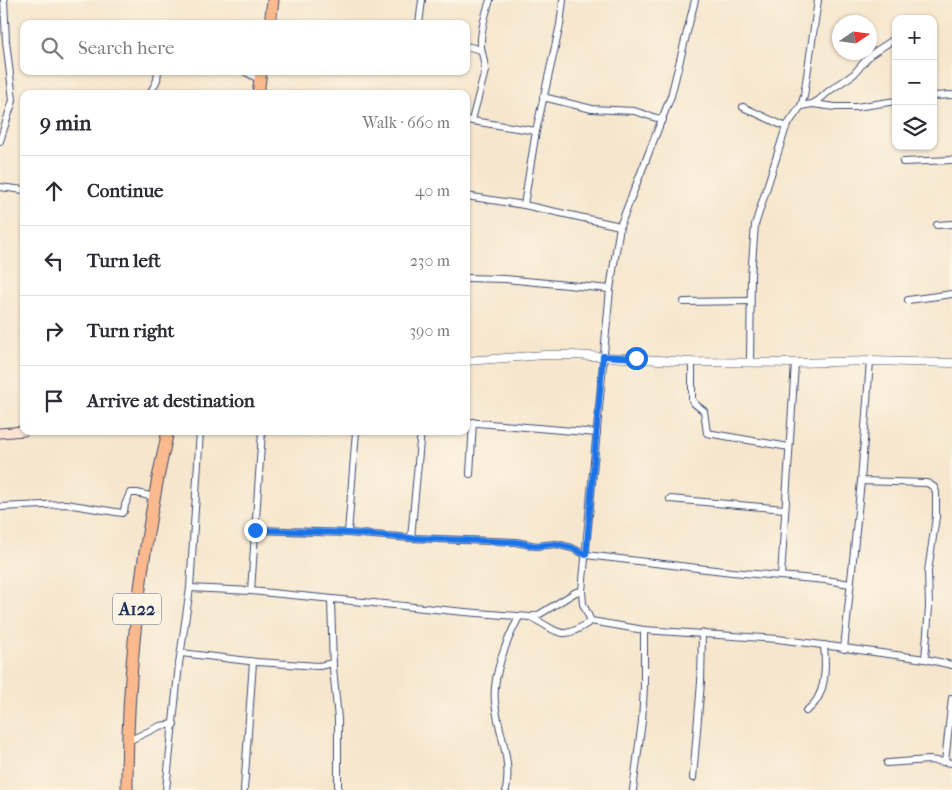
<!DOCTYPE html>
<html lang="en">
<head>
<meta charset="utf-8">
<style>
	body { margin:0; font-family:"IM FELL French Canon",serif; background:#f2f2f3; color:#2b2b33 }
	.controls { position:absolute; right:15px; top:15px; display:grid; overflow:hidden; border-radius:10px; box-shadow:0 1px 4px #0004 }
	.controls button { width:45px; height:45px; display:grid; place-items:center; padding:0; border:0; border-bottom:1px solid #e1e1e2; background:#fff; color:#2b2b33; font:25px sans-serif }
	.compass { position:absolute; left:832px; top:15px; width:45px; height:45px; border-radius:50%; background:#fff; box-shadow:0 1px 4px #0004; rotate:77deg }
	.stop { position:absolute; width:15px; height:15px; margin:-11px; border:4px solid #1a73e8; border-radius:50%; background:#fff }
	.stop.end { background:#1a73e8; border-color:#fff; box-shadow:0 1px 5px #0008 }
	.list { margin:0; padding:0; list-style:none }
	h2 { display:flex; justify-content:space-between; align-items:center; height:65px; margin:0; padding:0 20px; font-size:21px }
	h2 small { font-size:16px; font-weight:400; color:#7c7c81 }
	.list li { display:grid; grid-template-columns:32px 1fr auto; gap:15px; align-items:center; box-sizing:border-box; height:70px; padding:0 20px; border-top:1px solid #e1e1e2 }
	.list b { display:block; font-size:19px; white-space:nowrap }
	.list em { font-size:16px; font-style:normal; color:#7c7c81 }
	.icon { flex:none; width:28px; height:28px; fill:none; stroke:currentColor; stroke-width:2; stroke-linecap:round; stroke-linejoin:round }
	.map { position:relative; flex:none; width:952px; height:790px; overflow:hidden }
	.search { position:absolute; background:#fff; box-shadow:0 1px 4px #0004; left:20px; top:20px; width:450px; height:55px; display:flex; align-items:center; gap:12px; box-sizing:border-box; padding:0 18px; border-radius:10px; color:#7c7c81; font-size:19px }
	.panel { position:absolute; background:#fff; box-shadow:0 1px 4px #0004; left:20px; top:90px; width:450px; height:345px; border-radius:10px }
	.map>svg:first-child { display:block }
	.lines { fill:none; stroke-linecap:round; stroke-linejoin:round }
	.minor-casing { stroke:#3c4a6f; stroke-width:8 }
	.tertiary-casing { stroke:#3c4a6f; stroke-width:9 }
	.secondary-casing { stroke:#3c4a6f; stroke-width:11 }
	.trunk-casing { stroke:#3c4a6f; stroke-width:13 }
	.minor { stroke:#fff; stroke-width:6 }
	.tertiary { stroke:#fff; stroke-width:8 }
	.secondary { stroke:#fde3d1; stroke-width:9 }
	.trunk { stroke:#fbba8d; stroke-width:11 }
	.route { stroke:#1a73e8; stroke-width:6 }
	.labels { text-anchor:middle; stroke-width:4; stroke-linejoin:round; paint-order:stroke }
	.shield { fill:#fcf5e5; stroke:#5e6a86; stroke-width:1 }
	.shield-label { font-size:18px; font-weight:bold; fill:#1b2f5e }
</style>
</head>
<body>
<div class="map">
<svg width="952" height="790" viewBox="0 0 952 790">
	<rect width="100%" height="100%" fill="#fcf5e5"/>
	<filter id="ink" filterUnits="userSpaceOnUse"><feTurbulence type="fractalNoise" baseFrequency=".02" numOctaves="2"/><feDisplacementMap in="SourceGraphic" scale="10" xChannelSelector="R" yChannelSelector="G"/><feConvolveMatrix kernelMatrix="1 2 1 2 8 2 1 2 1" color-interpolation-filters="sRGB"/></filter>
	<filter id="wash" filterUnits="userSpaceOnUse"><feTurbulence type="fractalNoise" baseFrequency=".0096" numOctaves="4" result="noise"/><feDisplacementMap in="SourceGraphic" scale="20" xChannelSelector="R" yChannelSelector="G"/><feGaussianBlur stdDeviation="1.12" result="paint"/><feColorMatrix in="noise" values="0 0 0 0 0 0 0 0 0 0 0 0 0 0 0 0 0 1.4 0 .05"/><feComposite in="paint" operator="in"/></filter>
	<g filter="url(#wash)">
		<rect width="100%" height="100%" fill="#f6e6cd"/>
	</g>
	<g filter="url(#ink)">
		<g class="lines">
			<defs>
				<g id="minor">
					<path d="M419,24l3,-24"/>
					<path d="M466,46l15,4"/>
					<path d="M244,71l16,9"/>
					<path d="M150,94l7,-14 1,-9"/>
					<path d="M933,96l19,-1"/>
					<path d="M543,97l49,12 42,2 29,9"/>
					<path d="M813,104l22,3h21l40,-6"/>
					<path d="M801,106l11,-2 7,-4 10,-9 25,-17 16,-19 26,-17"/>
					<path d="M743,107l43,20"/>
					<path d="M466,120l70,11"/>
					<path d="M472,120l13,-49c0,-9 -3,-16 -4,-24 -1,-15 4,-32 9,-47"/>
					<path d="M0,141l13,-41 -7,-59 -2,-41"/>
					<path d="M903,162l49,-2"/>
					<path d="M0,187l24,3"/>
					<path d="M466,196l58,9 96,21"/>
					<path d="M524,205l12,-74 24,-106 3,-25"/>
					<path d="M937,225l15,-1"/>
					<path d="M466,278l39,1 105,10"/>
					<path d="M908,300l44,-6"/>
					<path d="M684,302l66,-1"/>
					<path d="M692,362v38l3,4 9,7 3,22 82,14"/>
					<path d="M750,362l1,-86 4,-51 31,-98 15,-21 3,-10 14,-96"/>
					<path d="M466,422l131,11"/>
					<path d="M470,474l3,-52"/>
					<path d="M861,481l66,2 7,4 2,5v25l-8,54 1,36 -4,52"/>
					<path d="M670,499l115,10"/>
					<path d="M0,507l66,-3 56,9 2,-2 1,-6 5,-12h7l17,4"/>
					<path d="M255,530l93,3 63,5 105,4 20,4 20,-2 16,4 14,7 146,17 94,8 24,4"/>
					<path d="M348,533l8,-102"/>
					<path d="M411,538l10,-107"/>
					<path d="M781,576l14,-213"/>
					<path d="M190,588l61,3 214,21 65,5"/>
					<path d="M251,591l11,-160"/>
					<path d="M582,591l28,-302 10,-63 51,-130 24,-96"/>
					<path d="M582,591l1,13 8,17c-32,22 -31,10 -61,-4l10,-3 36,-22z"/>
					<path d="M331,599l2,69 5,51v71"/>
					<path d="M591,621l53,9 134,9 147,20 27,6"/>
					<path d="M844,649l17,-168 9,-120"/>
					<path d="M181,653l76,9 62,4 14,-3"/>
					<path d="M806,711c21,-14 20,-44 18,-66"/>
					<path d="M128,741l32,-15 14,-2"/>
					<path d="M945,762l7,-64"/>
					<path d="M887,763l42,-3 23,3"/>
					<path d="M693,778l8,-96 1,-49"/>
					<path d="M166,790l13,-126 11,-76 10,-157"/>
					<path d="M244,790l9,-128"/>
					<path d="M506,790c6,-32 -8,-58 -11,-88 -3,-26 12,-63 24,-85"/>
					<path d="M633,790l9,-69 2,-34v-57"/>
				</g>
				<path id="tertiary" d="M466,361l78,-6h29l119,7 103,1 75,-2 82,2"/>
				<path id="secondary" d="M0,433l24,-2"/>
				<g id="trunk">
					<path d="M270,24l3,-24"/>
					<path d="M258,94l3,-23"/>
					<path d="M127,790c0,-120 14,-241 41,-359"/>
				</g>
			</defs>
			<use href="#minor" class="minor-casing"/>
			<use href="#tertiary" class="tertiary-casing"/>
			<use href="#secondary" class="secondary-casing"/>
			<use href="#trunk" class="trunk-casing"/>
			<use href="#minor" class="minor"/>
			<use href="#tertiary" class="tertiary"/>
			<use href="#secondary" class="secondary"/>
			<use href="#trunk" class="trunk"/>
		</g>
	</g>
	<g class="lines" filter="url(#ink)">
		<path class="route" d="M255,530l93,3 63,5 105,4 20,4 20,-2 16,4 14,7 17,-199 33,2"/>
	</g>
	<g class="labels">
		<rect class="shield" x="113" y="593.5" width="48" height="31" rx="4"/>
		<g class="shield-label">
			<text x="137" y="615">A122</text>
		</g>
	</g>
</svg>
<div class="controls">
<button>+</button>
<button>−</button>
<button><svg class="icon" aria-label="layers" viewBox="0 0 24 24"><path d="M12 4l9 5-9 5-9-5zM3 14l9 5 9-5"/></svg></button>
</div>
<svg class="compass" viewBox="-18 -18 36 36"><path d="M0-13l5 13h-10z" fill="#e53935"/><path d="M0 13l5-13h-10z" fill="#7c7c81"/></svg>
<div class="stop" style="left:636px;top:358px"></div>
<div class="stop end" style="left:255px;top:530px"></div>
<div class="search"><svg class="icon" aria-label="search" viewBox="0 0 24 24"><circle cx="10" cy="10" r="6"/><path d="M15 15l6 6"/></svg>Search here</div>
<section class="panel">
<h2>9 min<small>Walk · 660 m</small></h2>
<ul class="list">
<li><svg class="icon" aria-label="ahead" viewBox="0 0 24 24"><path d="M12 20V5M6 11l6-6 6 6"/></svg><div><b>Continue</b></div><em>40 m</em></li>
<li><svg class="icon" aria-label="left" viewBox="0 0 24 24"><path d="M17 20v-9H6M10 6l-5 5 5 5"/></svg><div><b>Turn left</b></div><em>230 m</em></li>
<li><svg class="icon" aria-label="right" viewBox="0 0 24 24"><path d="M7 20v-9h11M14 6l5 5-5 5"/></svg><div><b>Turn right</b></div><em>390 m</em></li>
<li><svg class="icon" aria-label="arrive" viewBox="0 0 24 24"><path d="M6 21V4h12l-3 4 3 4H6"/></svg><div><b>Arrive at destination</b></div></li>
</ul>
</section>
</div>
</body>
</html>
